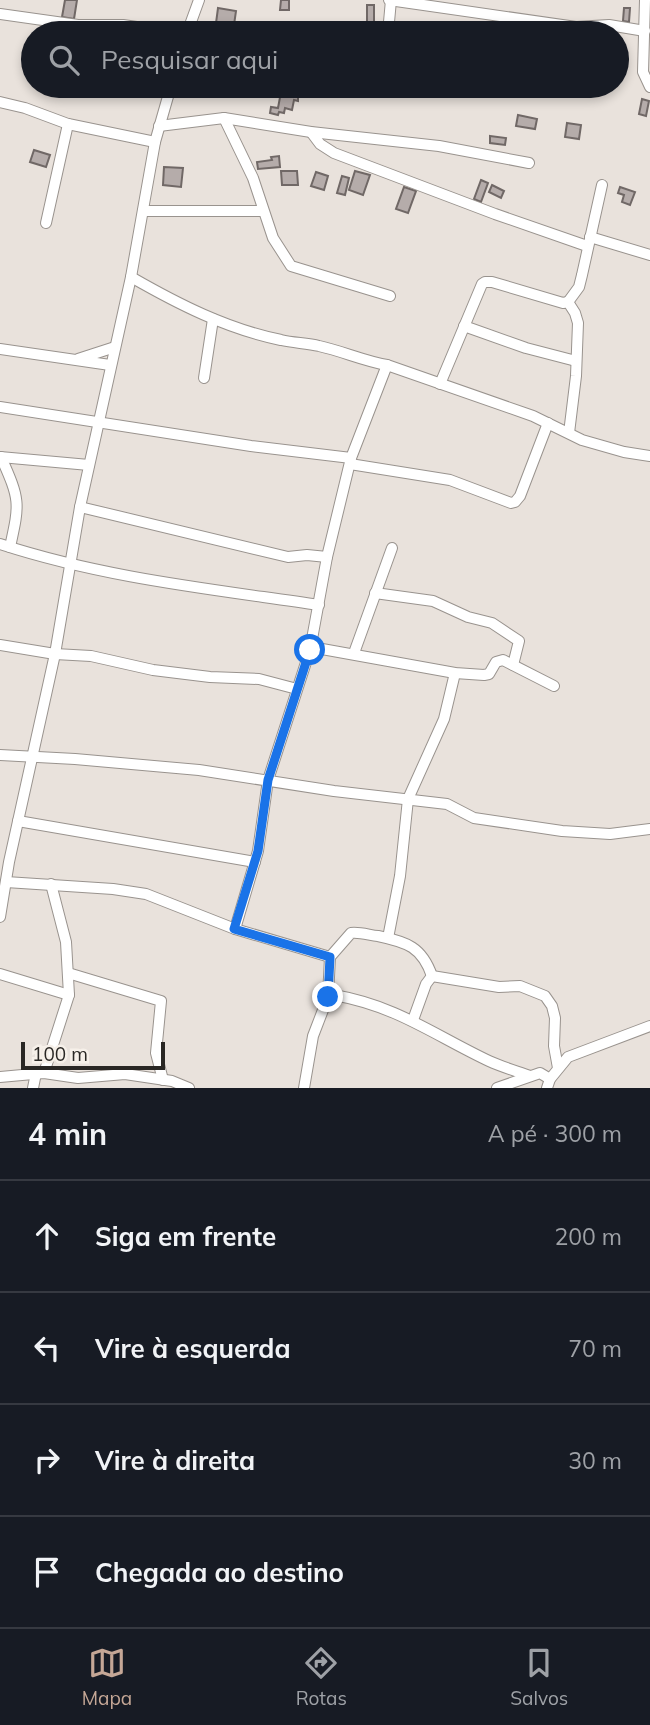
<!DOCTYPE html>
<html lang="pt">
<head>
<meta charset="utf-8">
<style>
	body { margin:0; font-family:Mulish,sans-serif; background:#242831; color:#f1f3f6 }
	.scale { position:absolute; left:21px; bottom:18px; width:144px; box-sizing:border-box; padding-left:7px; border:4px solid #292724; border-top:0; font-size:19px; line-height:24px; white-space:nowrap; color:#292724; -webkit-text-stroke:5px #f6f0e9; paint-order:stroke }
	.stop { position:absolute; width:21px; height:21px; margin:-16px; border:5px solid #1a73e8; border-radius:50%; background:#fff }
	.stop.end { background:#1a73e8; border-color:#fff; box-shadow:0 2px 7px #0008 }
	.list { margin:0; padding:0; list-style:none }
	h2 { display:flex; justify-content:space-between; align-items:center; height:91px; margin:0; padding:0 28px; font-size:30px }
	h2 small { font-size:23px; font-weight:400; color:#9ea1a6 }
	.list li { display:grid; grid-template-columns:46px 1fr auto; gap:21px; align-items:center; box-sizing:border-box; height:112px; padding:0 28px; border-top:2px solid #363941 }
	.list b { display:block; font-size:26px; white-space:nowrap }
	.list em { font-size:23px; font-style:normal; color:#9ea1a6 }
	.icon { flex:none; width:38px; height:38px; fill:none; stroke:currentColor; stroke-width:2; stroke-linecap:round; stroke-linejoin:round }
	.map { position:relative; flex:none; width:650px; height:1088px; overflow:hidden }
	.search { position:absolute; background:#171b24; box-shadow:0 4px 10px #0003; left:21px; right:21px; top:21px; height:77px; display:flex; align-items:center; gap:18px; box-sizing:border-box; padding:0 24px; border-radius:38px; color:#9ea1a6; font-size:26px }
	.sheet { height:539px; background:#171b24 }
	nav { display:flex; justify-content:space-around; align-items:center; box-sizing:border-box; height:98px; border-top:2px solid #363941; background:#171b24; font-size:19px; color:#9ea1a6 }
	nav a { display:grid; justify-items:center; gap:4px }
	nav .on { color:#c5a796 }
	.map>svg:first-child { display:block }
	.building { fill:#b5acaa; stroke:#706866; stroke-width:2 }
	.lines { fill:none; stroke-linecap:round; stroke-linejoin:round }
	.minor-casing { stroke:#99938e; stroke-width:12 }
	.minor { stroke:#fff; stroke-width:10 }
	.route { stroke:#1a73e8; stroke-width:9 }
</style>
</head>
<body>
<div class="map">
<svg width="650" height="1088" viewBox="0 0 650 1088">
	<rect width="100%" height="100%" fill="#e9e2dc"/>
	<g class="building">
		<path d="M65,0h12l-3,19 -12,-2z"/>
		<path d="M281,0h8v10h-9z"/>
		<rect x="367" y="5" width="7" height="17"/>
		<path d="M218,8l18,3 -2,14 -18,-2z"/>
		<path d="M624,8h6l-1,14 -6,-1z"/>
		<path d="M397,24l17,2 -1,7h-17z"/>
		<path d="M28,45l5,1v18l-8,-1z"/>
		<path d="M261,86h12l-1,11 -12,-1z"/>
		<path d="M281,92l17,4v5l-4,-1 -2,10 -7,-2 -1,5 -5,-1 -1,3 -8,-2 1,-6 7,1z"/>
		<path d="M642,99l7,2 -3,15 -7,-2z"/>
		<path d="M518,115l19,4 -2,10 -19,-3z"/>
		<path d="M567,123l14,2 -2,14 -14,-2z"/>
		<path d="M490,136l16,2 -1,7 -15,-2z"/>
		<path d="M34,150l16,5 -4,12 -16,-5z"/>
		<path d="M279,156l1,11 -22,2 -1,-7 15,-2 -1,-3z"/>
		<path d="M164,167l19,1 -2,19 -18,-2z"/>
		<path d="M281,171h16l1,14h-16z"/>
		<path d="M355,171l15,4 -7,20 -14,-5z"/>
		<path d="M316,172l12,4 -4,14 -13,-4z"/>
		<path d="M342,176l7,2 -4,17 -8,-2z"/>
		<path d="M481,180l7,3 -7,19 -7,-3z"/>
		<path d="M492,185l12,6 -3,7 -12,-6z"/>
		<path d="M404,187l12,4 -8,22 -12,-4z"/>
		<path d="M620,187l15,5 -5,13 -8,-3 2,-7 -6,-2z"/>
	</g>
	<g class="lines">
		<defs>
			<g id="minor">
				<path d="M389,0l187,27 33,-2 36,6"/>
				<path d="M645,0l-2,72 7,15"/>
				<path d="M0,14l78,11h45l54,8"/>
				<path d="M187,33l12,-33"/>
				<path d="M388,33l3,-33"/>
				<path d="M0,102l25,6 43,16 87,18"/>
				<path d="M224,118l29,60 20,60 18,28 99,30"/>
				<path d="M159,126l65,-8 87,14 128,14 90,17"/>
				<path d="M311,132l9,12 14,9 161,61 92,32"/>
				<path d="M143,211h120"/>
				<path d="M46,223l22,-99"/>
				<path d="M590,237l60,18"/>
				<path d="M131,277c47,27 96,52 150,63 13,3 26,3 38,6 23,5 45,15 68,19l146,51 49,24 42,12 26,4"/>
				<path d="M568,302l11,-15 3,-12 20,-90"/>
				<path d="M464,326l62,22 50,13"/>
				<path d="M0,349l110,16"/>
				<path d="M78,359l37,-12"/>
				<path d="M204,378l9,-59"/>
				<path d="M440,384l42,-100 3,-2h7l71,21 5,-1 7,11 3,10 -2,53 -7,57"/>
				<path d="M0,407l251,39 100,12"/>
				<path d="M0,457l89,8"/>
				<path d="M1,457c19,43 19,45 9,90"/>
				<path d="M350,464l100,16 61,23 4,-1 5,-6 28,-73"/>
				<path d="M80,507l208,50 19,-2 20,2"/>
				<path d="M0,544c104,34 211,45 319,61"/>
				<path d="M375,593l58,8 35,16 24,6 27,18 -6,24"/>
				<path d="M0,645l55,9 36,2 62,14 57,7 49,2 38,10"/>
				<path d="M311,647l144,26 29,2 5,-1 7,-12 7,-2 51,26"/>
				<path d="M354,653l38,-105"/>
				<path d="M0,755l75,4 124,11 135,21 113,13 27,14 88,13 48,3 40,-5"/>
				<path d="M18,821l237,41"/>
				<path d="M6,882l107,7 33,5 89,35 95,28"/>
				<path d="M0,917l9,-55 46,-208 25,-147 51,-230 24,-135 16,-56"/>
				<path d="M235,929l23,-78 10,-71 42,-130 17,-93 24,-99 36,-93"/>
				<path d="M388,938l12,-62 8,-77 36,-80 11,-46"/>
				<path d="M68,973l93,28 -5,52 7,27"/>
				<path d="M0,974l69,21"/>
				<path d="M432,976l67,11 21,-1 25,10 7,10 3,12 -1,28 4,22"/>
				<path d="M328,997l6,-2c63,11 100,40 155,66 13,6 27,10 41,15"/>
				<path d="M413,1020l13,-36 6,-8"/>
				<path d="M44,1073l25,-78 -3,-53 -15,-58"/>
				<path d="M0,1077l44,-4 34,5 47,-4 47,7 17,7"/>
				<path d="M33,1088l3,-15"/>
				<path d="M304,1088l9,-52 15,-39 2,-40 21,-24c9,-1 18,2 27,3 29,6 44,11 54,40"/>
				<path d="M497,1088l43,-15 10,6"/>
				<path d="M547,1088l3,-9 18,-22 82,-31"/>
			</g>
		</defs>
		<use href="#minor" class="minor-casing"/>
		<use href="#minor" class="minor"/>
	</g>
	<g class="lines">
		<path class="route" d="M310,650l-42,130 -10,71 -24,78 96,28 -2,40"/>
	</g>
</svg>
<div class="scale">100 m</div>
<div class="stop" style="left:310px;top:650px"></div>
<div class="stop end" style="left:328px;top:997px"></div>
<div class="search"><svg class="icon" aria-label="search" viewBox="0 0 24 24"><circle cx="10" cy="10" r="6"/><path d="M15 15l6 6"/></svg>Pesquisar aqui</div>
</div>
<section class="sheet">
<h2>4 min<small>A pé · 300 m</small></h2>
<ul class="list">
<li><svg class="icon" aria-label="ahead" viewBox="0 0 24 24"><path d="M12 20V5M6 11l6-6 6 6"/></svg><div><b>Siga em frente</b></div><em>200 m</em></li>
<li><svg class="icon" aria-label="left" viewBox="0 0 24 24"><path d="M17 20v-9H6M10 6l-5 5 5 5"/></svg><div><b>Vire à esquerda</b></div><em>70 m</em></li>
<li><svg class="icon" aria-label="right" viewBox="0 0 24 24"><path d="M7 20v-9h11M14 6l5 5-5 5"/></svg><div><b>Vire à direita</b></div><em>30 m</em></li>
<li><svg class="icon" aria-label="arrive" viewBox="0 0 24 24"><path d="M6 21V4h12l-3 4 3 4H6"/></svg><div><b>Chegada ao destino</b></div></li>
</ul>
</section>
<nav>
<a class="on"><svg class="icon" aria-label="map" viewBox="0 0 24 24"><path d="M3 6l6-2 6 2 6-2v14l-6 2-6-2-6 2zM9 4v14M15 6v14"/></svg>Mapa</a>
<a><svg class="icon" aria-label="directions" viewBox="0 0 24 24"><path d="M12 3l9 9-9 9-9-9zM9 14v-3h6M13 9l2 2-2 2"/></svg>Rotas</a>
<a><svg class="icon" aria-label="saved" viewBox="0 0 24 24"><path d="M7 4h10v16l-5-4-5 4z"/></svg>Salvos</a>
</nav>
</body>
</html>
